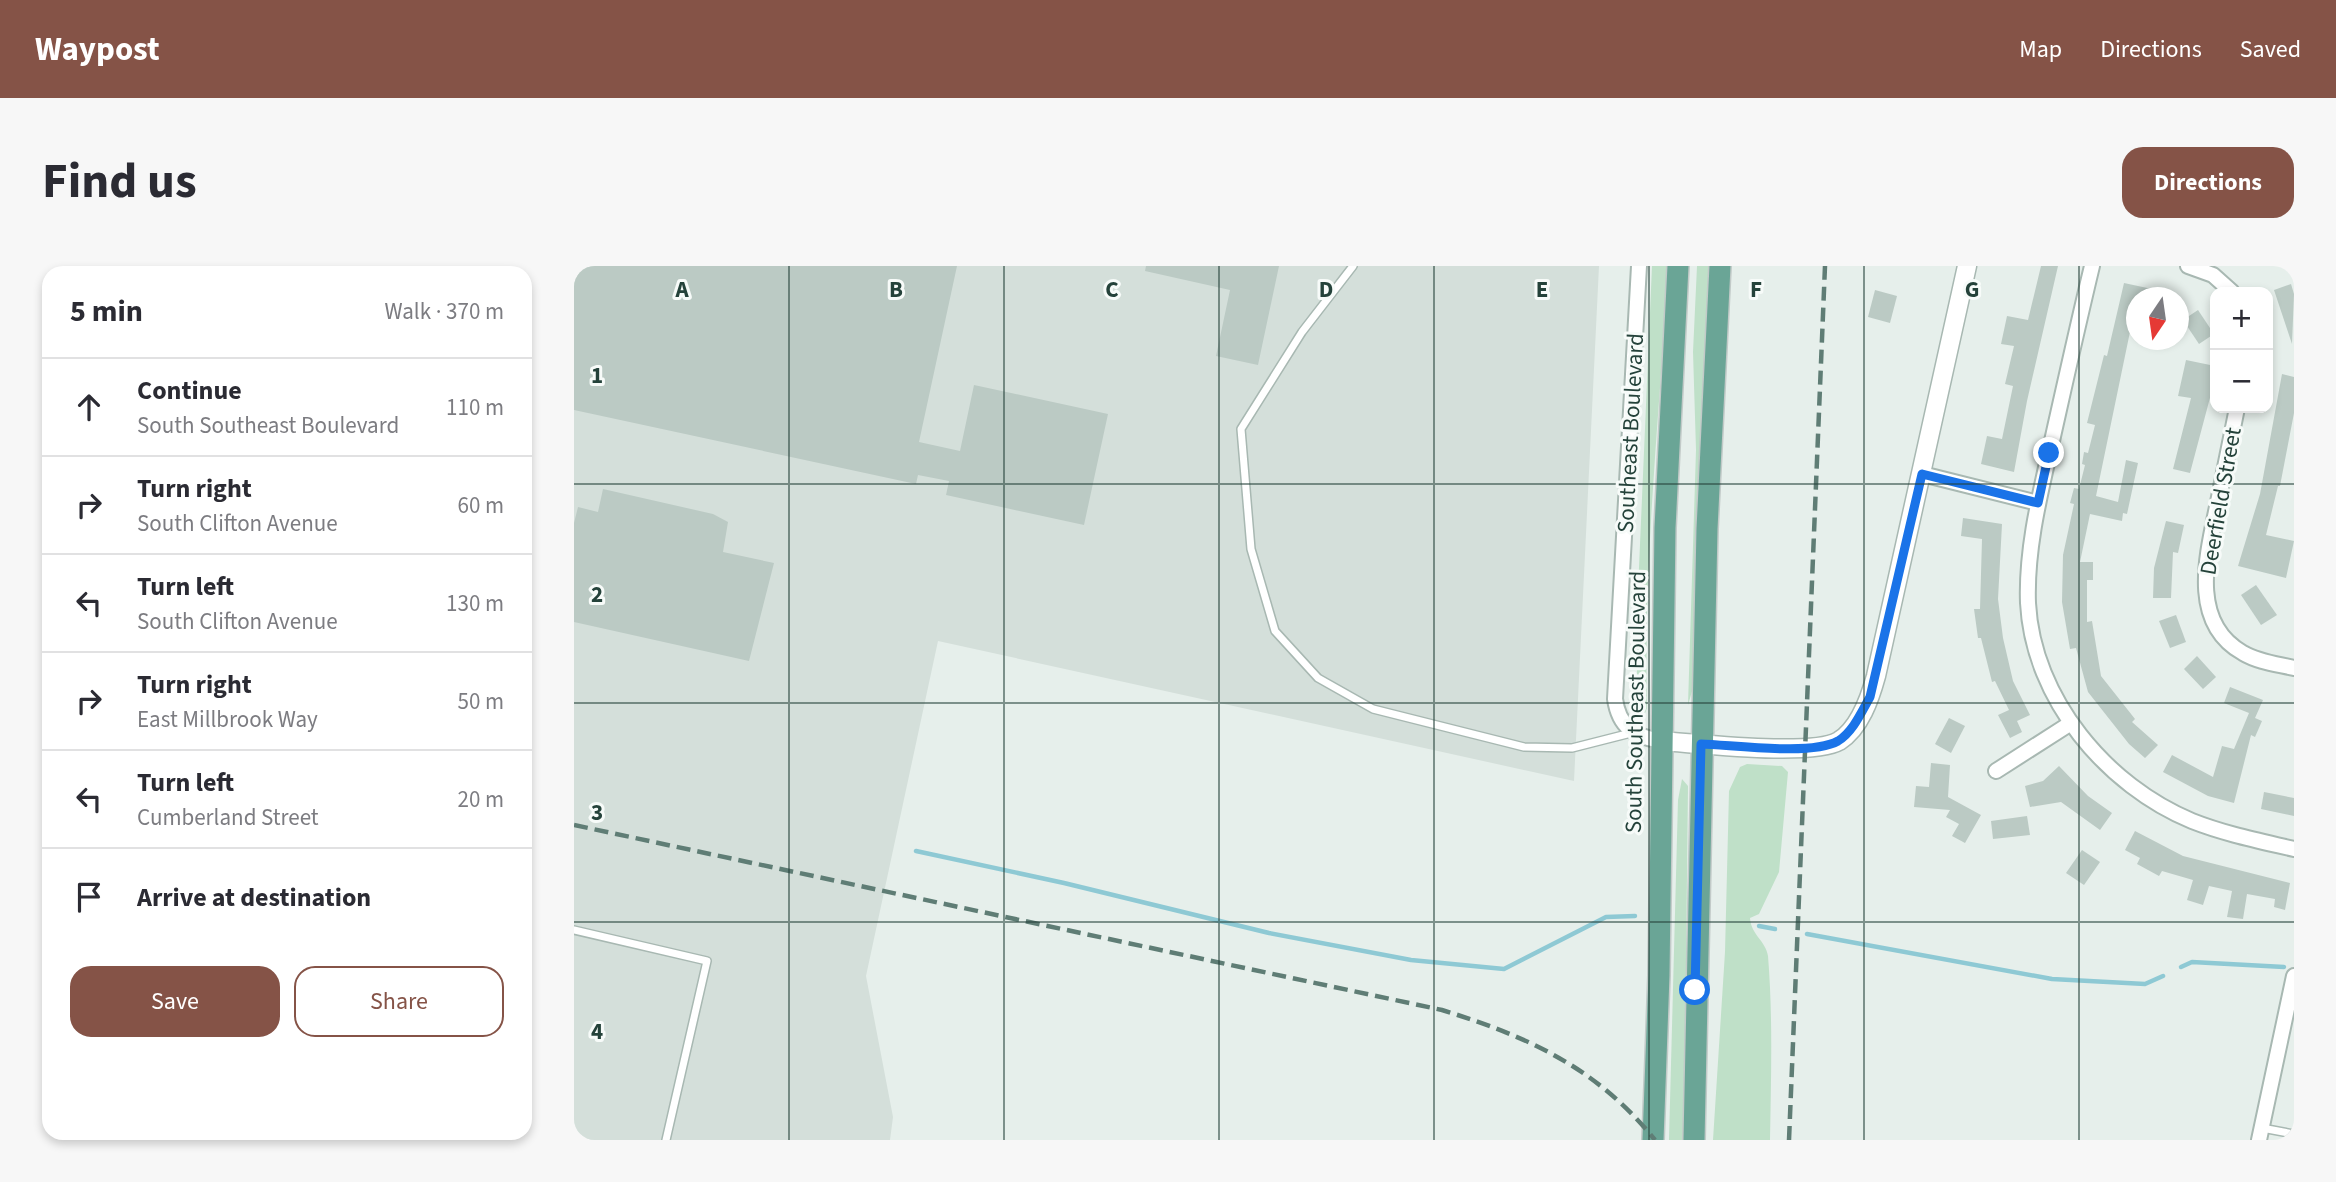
<!DOCTYPE html>
<html lang="en">
<head>
<meta charset="utf-8">
<style>
	body { margin:0; font-family:"Source Sans 3",sans-serif; background:#f7f7f7; color:#2b2b33 }
	.controls { position:absolute; right:21px; top:21px; display:grid; overflow:hidden; border-radius:14px; box-shadow:0 4px 10px #0003 }
	.controls button { width:63px; height:63px; display:grid; place-items:center; padding:0; border:0; border-bottom:2px solid #e1e1e2; background:#fff; color:#2b2b33; font:35px sans-serif }
	.compass { position:absolute; left:1552px; top:21px; width:63px; height:63px; border-radius:50%; background:#fff; box-shadow:0 4px 10px #0003; rotate:193deg }
	.stop { position:absolute; width:21px; height:21px; margin:-16px; border:5px solid #1a73e8; border-radius:50%; background:#fff }
	.stop.end { background:#1a73e8; border-color:#fff; box-shadow:0 2px 7px #0008 }
	.list { margin:0; padding:0; list-style:none }
	h2 { display:flex; justify-content:space-between; align-items:center; height:91px; margin:0; padding:0 28px; font-size:30px }
	h2 small { font-size:23px; font-weight:400; color:#7c7c81 }
	.list li { display:grid; grid-template-columns:46px 1fr auto; gap:21px; align-items:center; box-sizing:border-box; height:98px; padding:0 28px; border-top:2px solid #e1e1e2 }
	.list b { display:block; font-size:26px; white-space:nowrap }
	.list p { margin:0; font-size:23px; white-space:nowrap; color:#7c7c81 }
	.list em { font-size:23px; font-style:normal; color:#7c7c81 }
	.actions { display:flex; gap:14px; padding:21px 28px }
	.actions a { flex:1; padding:16px 0; border:2px solid #855347; border-radius:21px; text-align:center; font-size:24px; color:#855347 }
	.actions .main { background:#855347; color:#fff }
	.icon { flex:none; width:38px; height:38px; fill:none; stroke:currentColor; stroke-width:2; stroke-linecap:round; stroke-linejoin:round }
	.map { position:relative; flex:none; width:1720px; height:874px; overflow:hidden; border-radius:21px }
	header { display:flex; align-items:center; gap:42px; box-sizing:border-box; height:98px; padding:0 35px; background:#855347; color:#fff }
	header strong { font-size:33px }
	nav { display:flex; gap:38px; margin-inline-start:auto; font-size:24px }
	.intro { display:flex; align-items:center; justify-content:space-between; box-sizing:border-box; height:168px; padding:0 42px }
	h1 { margin:0; font-size:49px }
	.button { padding:18px 32px; border-radius:21px; background:#855347; color:#fff; font-size:24px; font-weight:700 }
	main { display:flex; gap:42px; padding:0 42px }
	aside { flex:1; background:#fff; border-radius:21px; box-shadow:0 4px 10px #0003 }
	.map>svg:first-child { display:block }
	.built { fill:#d4dfda }
	.green { fill:#bfe0c8 }
	.lines { fill:none; stroke-linecap:round; stroke-linejoin:round }
	.stream { stroke:#8ec9d4; stroke-width:4.5 }
	.building { fill:#bbcac4 }
	.service-casing { stroke:#a8b8b2; stroke-width:10 }
	.minor-casing { stroke:#a8b8b2; stroke-width:18 }
	.tertiary-casing { stroke:#a8b8b2; stroke-width:21 }
	.primary-casing { stroke:#c2cac8; stroke-width:24 }
	.service { stroke:#fff; stroke-width:7 }
	.minor { stroke:#fff; stroke-width:14 }
	.tertiary { stroke:#fff; stroke-width:18 }
	.primary { stroke:#6aa596; stroke-width:21 }
	.rail { stroke:#5f7d75; stroke-width:4.5; stroke-dasharray:14 7; stroke-linecap:butt }
	.route { stroke:#1a73e8; stroke-width:9 }
	.grid { fill:none; stroke:#24423a; stroke-width:2; stroke-opacity:0.55 }
	.labels { text-anchor:middle; stroke-width:6; stroke-linejoin:round; paint-order:stroke }
	.street-label { font-size:23px; fill:#24423a; stroke:#f7fbf9 }
	.grid-label { font-size:23px; text-anchor:middle; font-weight:bold; fill:#24423a; stroke:#f7fbf9; stroke-width:6; stroke-linejoin:round; paint-order:stroke }
</style>
</head>
<body>
<header>
<strong>Waypost</strong>
<nav><a>Map</a><a>Directions</a><a>Saved</a></nav>
</header>
<div class="intro"><h1>Find us</h1><a class="button">Directions</a></div>
<main>
<aside>
<h2>5 min<small>Walk · 370 m</small></h2>
<ul class="list">
<li><svg class="icon" aria-label="ahead" viewBox="0 0 24 24"><path d="M12 20V5M6 11l6-6 6 6"/></svg><div><b>Continue</b><p>South Southeast Boulevard</p></div><em>110 m</em></li>
<li><svg class="icon" aria-label="right" viewBox="0 0 24 24"><path d="M7 20v-9h11M14 6l5 5-5 5"/></svg><div><b>Turn right</b><p>South Clifton Avenue</p></div><em>60 m</em></li>
<li><svg class="icon" aria-label="left" viewBox="0 0 24 24"><path d="M17 20v-9H6M10 6l-5 5 5 5"/></svg><div><b>Turn left</b><p>South Clifton Avenue</p></div><em>130 m</em></li>
<li><svg class="icon" aria-label="right" viewBox="0 0 24 24"><path d="M7 20v-9h11M14 6l5 5-5 5"/></svg><div><b>Turn right</b><p>East Millbrook Way</p></div><em>50 m</em></li>
<li><svg class="icon" aria-label="left" viewBox="0 0 24 24"><path d="M17 20v-9H6M10 6l-5 5 5 5"/></svg><div><b>Turn left</b><p>Cumberland Street</p></div><em>20 m</em></li>
<li><svg class="icon" aria-label="arrive" viewBox="0 0 24 24"><path d="M6 21V4h12l-3 4 3 4H6"/></svg><div><b>Arrive at destination</b></div></li>
</ul>
<div class="actions"><a class="main">Save</a><a>Share</a></div>
</aside>
<div class="map">
<svg width="1720" height="874" viewBox="0 0 1720 874">
	<rect width="100%" height="100%" fill="#e6efeb"/>
	<path class="built" d="M0,0h1025l-25,515 -636,-140 -72,335 27,141 -3,23h-316z"/>
	<g class="green">
		<path d="M1078,0h16c-8,148 -25,294 -21,442l-2,5 -8,-9v-90z"/>
		<path d="M1123,0h14l-16,415 -7,24 8,-255 -3,-98z"/>
		<path d="M1173,498l35,2 6,6 -9,100 -20,42 -9,4c1,17 16,23 18,38 5,61 3,122 2,184h-57l12,-188 4,-161 11,-24z"/>
		<path d="M1108,513l6,7 -4,354h-15l9,-340z"/>
	</g>
	<g class="lines">
		<g class="stream">
			<path d="M342,585l148,32 205,50 142,27 93,9 102,-52 29,-1"/>
			<path d="M1185,660l16,3"/>
			<path d="M1233,668l245,45 93,5 18,-8"/>
			<path d="M1607,701l11,-5 92,5"/>
		</g>
	</g>
	<g class="building">
		<path d="M0,0h383l-38,176 41,9 14,-66 134,29 -24,111 -138,-30 3,-14 -31,-6 -2,9 -342,-74z"/>
		<path d="M572,0h133l-21,99 -42,-9 14,-66 -85,-19z"/>
		<path d="M1467,0h17l-31,135 -13,71 -33,-8 6,-28 15,3 11,-53 -8,-2 9,-38 -13,-2 6,-28 21,4z"/>
		<path d="M1550,17l42,9 -1,6h-28l-41,198 22,6 8,-42 12,3 -11,51 -4,-1 -1,8 -32,-7 -10,48h13v18h-6v42l5,-1 9,55 34,43 -3,3 26,23 -13,13 -16,-14 -41,-52 -12,-44 -6,1 -8,-47 1,-47 11,-51 -4,-1 4,-15 5,1 6,-24 -3,-1 2,-12 4,1 7,-28 -8,-2 17,-68 3,1z"/>
		<path d="M1717,18l3,10 -2,50 -18,-54z"/>
		<path d="M1301,24l22,6 -7,27 -22,-6z"/>
		<path d="M1624,44l16,24 -15,10 -16,-24z"/>
		<path d="M1612,94l29,6v29l-4,-1 -21,79 -17,-4 18,-71 -13,-2z"/>
		<path d="M1708,108l12,3v36l-14,73h-2l-12,49 28,6 -8,37 -48,-12 22,-72z"/>
		<path d="M29,223l110,25 15,8 -5,30 51,11 -25,98 -175,-39v-99l4,-16 20,5z"/>
		<path d="M1389,252l39,6 -4,75 5,39 10,43 17,34 -13,6 5,11 -12,6 -12,-23 11,-5 -14,-29 -3,1 -11,-44h-3l-4,-29h6l2,-70 -21,-3z"/>
		<path d="M1592,255l18,4 -6,28 -5,-1 -2,46h-18l1,-30z"/>
		<path d="M1682,319l21,30 -16,10 -20,-30z"/>
		<path d="M1602,349l10,27 -16,6 -11,-27z"/>
		<path d="M1623,390l19,21 -13,12 -19,-20z"/>
		<path d="M1656,421l33,13 -8,18 7,3 -7,16 -4,-2 -17,68 -26,-7 -45,-24 9,-17 41,22 9,-31 12,3 15,-36 -25,-10z"/>
		<path d="M1375,452l16,8 -14,27 -16,-9z"/>
		<path d="M1357,497l19,2 -2,32 33,18 -16,28 -13,-7 7,-12 -13,-7 4,-7 -36,-3 2,-21 13,1z"/>
		<path d="M1485,500l29,30 24,17 -12,17 -39,-28 -31,5 -5,-21 18,-5z"/>
		<path d="M1690,526l30,6v18l-33,-7z"/>
		<path d="M1453,550l3,19 -37,4 -2,-18z"/>
		<path d="M1561,565l48,25 107,27 -5,27 -11,-3 1,-8 -28,-5 -4,25 -16,-2 5,-26 -23,-5 -6,19 -16,-5 6,-20 -31,-9 -3,5 -22,-12 3,-6 -15,-8z"/>
		<path d="M1508,584l18,12 -16,23 -18,-12z"/>
	</g>
	<g class="lines">
		<defs>
			<g id="service">
				<path d="M779,0l-51,66 -61,97 10,120 24,82 43,47 55,31 151,38 48,1 59,-15"/>
				<path d="M0,664l133,31 -41,179"/>
				<path d="M1688,862l32,6"/>
			</g>
			<g id="minor">
				<path d="M1065,0l-24,433c4,28 19,37 45,42"/>
				<path d="M1518,0c-14,58 -27,117 -40,175 -12,53 -26,108 -24,162 5,96 79,183 164,218 33,13 68,20 102,28"/>
				<path d="M1614,0l25,9 19,17"/>
				<path d="M1663,142c-6,29 -12,59 -18,89 -10,51 -33,124 24,156 15,9 34,11 51,15"/>
				<path d="M1348,208l116,29"/>
				<path d="M1422,505l75,-48"/>
				<path d="M1685,874l35,-164"/>
			</g>
			<path id="tertiary" d="M1086,475c36,2 151,16 179,0 21,-13 31,-43 37,-65l91,-410"/>
			<g id="primary">
				<path d="M1079,874l6,-165 6,-447 13,-262"/>
				<path d="M1120,874l13,-611 13,-263"/>
			</g>
		</defs>
		<use href="#service" class="service-casing"/>
		<use href="#minor" class="minor-casing"/>
		<use href="#tertiary" class="tertiary-casing"/>
		<use href="#primary" class="primary-casing"/>
		<use href="#service" class="service"/>
		<use href="#minor" class="minor"/>
		<use href="#tertiary" class="tertiary"/>
		<use href="#primary" class="primary"/>
		<g class="rail">
			<path d="M0,559l868,185c87,27 155,58 213,130"/>
			<path d="M1215,874l36,-874"/>
		</g>
	</g>
	<g class="lines">
		<path class="route" d="M1121,724l6,-246c33,1 110,12 137,-3 15,-9 24,-30 32,-44l52,-223 116,29 11,-50"/>
	</g>
	<path class="grid" d="M215,0v874M430,0v874M645,0v874M860,0v874M1075,0v874M1290,0v874M1505,0v874M0,218h1720M0,437h1720M0,656h1720"/>
	<g class="labels">
		<g class="street-label">
			<text transform="translate(1056 167) rotate(-87)" y="8">Southeast Boulevard</text>
			<text transform="translate(1646 235) rotate(-80)" y="8">Deerfield Street</text>
			<text transform="translate(1061 436) rotate(-89)" y="8">South Southeast Boulevard</text>
		</g>
	</g>
	<g class="grid-label">
		<text x="108" y="31">A</text>
		<text x="322" y="31">B</text>
		<text x="538" y="31">C</text>
		<text x="752" y="31">D</text>
		<text x="968" y="31">E</text>
		<text x="1182" y="31">F</text>
		<text x="1398" y="31">G</text>
		<text x="23" y="117">1</text>
		<text x="23" y="336">2</text>
		<text x="23" y="554">3</text>
		<text x="23" y="773">4</text>
	</g>
</svg>
<div class="controls">
<button>+</button>
<button>−</button>
</div>
<svg class="compass" viewBox="-18 -18 36 36"><path d="M0-13l5 13h-10z" fill="#e53935"/><path d="M0 13l5-13h-10z" fill="#7c7c81"/></svg>
<div class="stop" style="left:1121px;top:724px"></div>
<div class="stop end" style="left:1475px;top:187px"></div>
</div>
</main>
</body>
</html>
